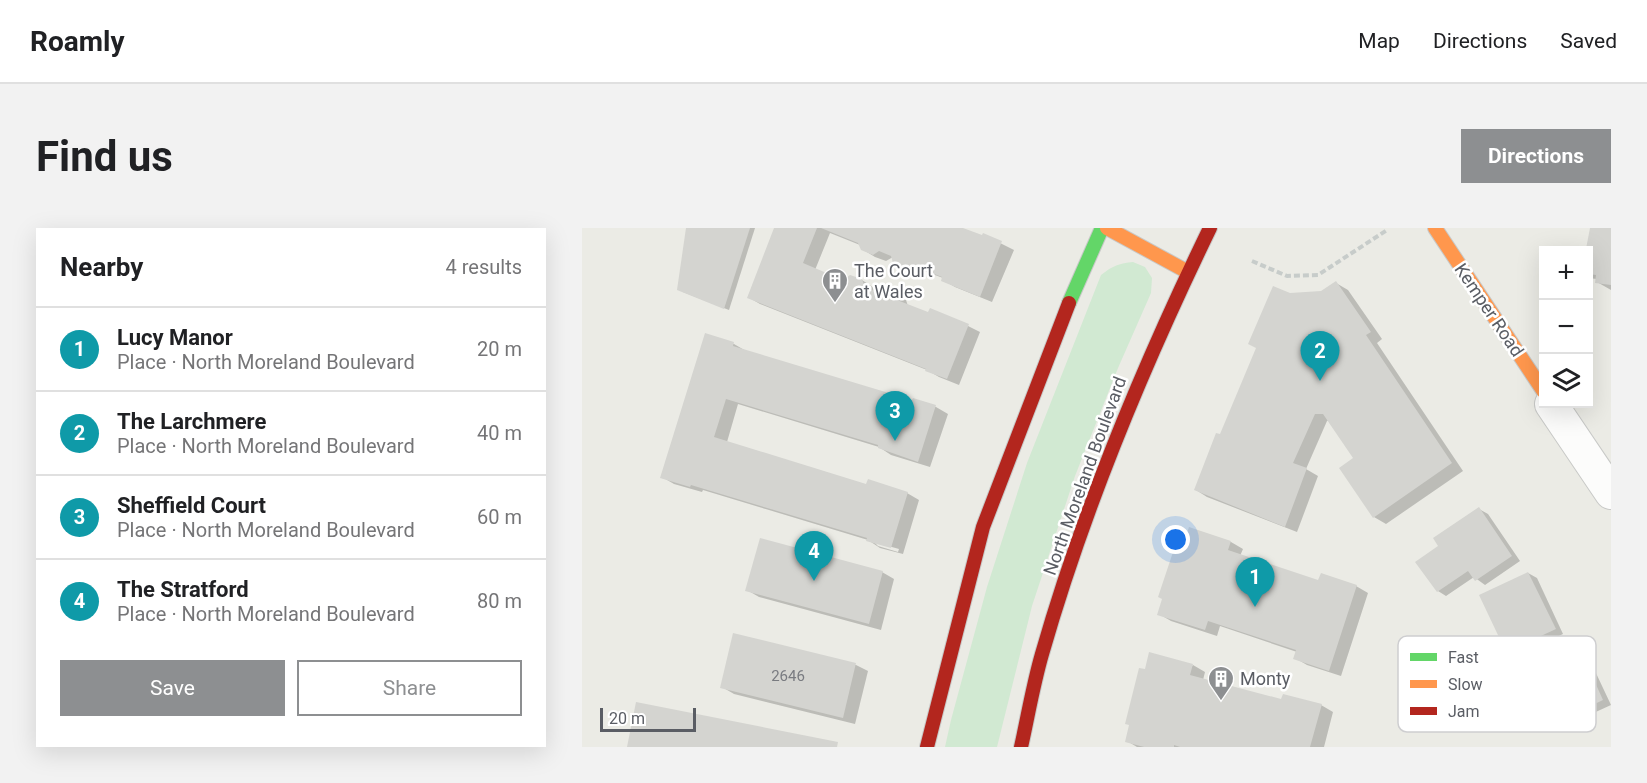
<!DOCTYPE html>
<html lang="en">
<head>
<meta charset="utf-8">
<style>
	body { margin:0; font-family:Roboto,sans-serif; background:#f2f2f2; color:#202124 }
	.controls { position:absolute; right:18px; top:18px; display:grid; overflow:hidden; border-radius:0px; box-shadow:0 6px 24px #0002 }
	.controls button { width:54px; height:54px; display:grid; place-items:center; padding:0; border:0; border-bottom:2px solid #e0e0e0; background:#fff; color:#202124; font:30px sans-serif }
	.scale { position:absolute; left:18px; bottom:15px; width:96px; box-sizing:border-box; padding-left:6px; border:3px solid #5a5d64; border-top:0; font-size:16px; line-height:21px; white-space:nowrap; color:#5a5d64; -webkit-text-stroke:4px #fff; paint-order:stroke }
	.you { position:absolute; left:594px; top:312px; width:21px; height:21px; margin:-15px; border:4px solid #fff; border-radius:50%; background:#1a73e8; box-shadow:0 0 0 9px #1a73e833 }
	.badge { display:grid; place-items:center; width:39px; height:39px; border-radius:50%; background:#8d8f91; color:#fff; font-size:20px; font-weight:700 }
	.pin { position:absolute; translate:-50% -50px; filter:drop-shadow(0 2px 3px #0008) }
	.pin::after { content:''; position:absolute; top:32px; width:21px; height:18px; background:inherit; clip-path:polygon(0 0,100% 0,50% 100%) }
	.list { margin:0; padding:0; list-style:none }
	h2 { display:flex; justify-content:space-between; align-items:center; height:78px; margin:0; padding:0 24px; font-size:26px }
	h2 small { font-size:20px; font-weight:400; color:#757577 }
	.list li { display:grid; grid-template-columns:39px 1fr auto; gap:18px; align-items:center; box-sizing:border-box; height:84px; padding:0 24px; border-top:2px solid #e0e0e0 }
	.list b { display:block; font-size:22px; white-space:nowrap }
	.list p { margin:0; font-size:20px; white-space:nowrap; color:#757577 }
	.list em { font-size:20px; font-style:normal; color:#757577 }
	.actions { display:flex; gap:12px; padding:18px 24px }
	.actions a { flex:1; padding:14px 0; border:2px solid #8d8f91; border-radius:0px; text-align:center; font-size:21px; color:#8d8f91 }
	.actions .main { background:#8d8f91; color:#fff }
	.icon { flex:none; width:33px; height:33px; fill:none; stroke:currentColor; stroke-width:2; stroke-linecap:round; stroke-linejoin:round }
	.map { position:relative; flex:none; width:1029px; height:519px; overflow:hidden; border-radius:0px }
	header { display:flex; align-items:center; gap:36px; box-sizing:border-box; height:84px; padding:0 30px; background:#fff; border-bottom:2px solid #e0e0e0 }
	header strong { font-size:28px }
	nav { display:flex; gap:33px; margin-inline-start:auto; font-size:21px }
	.intro { display:flex; align-items:center; justify-content:space-between; box-sizing:border-box; height:144px; padding:0 36px }
	h1 { margin:0; font-size:42px }
	.button { padding:15px 27px; border-radius:0px; background:#8d8f91; color:#fff; font-size:21px; font-weight:700 }
	main { display:flex; gap:36px; padding:0 36px }
	aside { flex:1; background:#fff; border-radius:0px; box-shadow:0 6px 24px #0002 }
	.map>svg:first-child { display:block }
	.green { fill:#d1e9d2 }
	.shadow { fill:#0003; fill-rule:evenodd }
	.building { fill:#d4d4d0 }
	.lines { fill:none; stroke-linecap:round; stroke-linejoin:round }
	.street-casing { stroke:#c8c9c7; stroke-width:34 }
	.fast-casing { stroke:#c8c9c8; stroke-width:16 }
	.slow-casing { stroke:#c8c9c8; stroke-width:16 }
	.jam-casing { stroke:#c8c9c8; stroke-width:16 }
	.path { stroke:#c7ccca; stroke-width:4; stroke-dasharray:6 3; stroke-linecap:butt }
	.street { stroke:#fcfcfb; stroke-width:32 }
	.fast { stroke:#63d668; stroke-width:14 }
	.slow { stroke:#ff974d; stroke-width:14 }
	.jam { stroke:#b3261e; stroke-width:14 }
	.labels { text-anchor:middle; stroke-width:5; stroke-linejoin:round; paint-order:stroke }
	.number-label { font-size:15px; fill:#797b80 }
	.poi-label { font-size:18px; fill:#5a5d64; stroke:#fff; text-anchor:start }
	.street-label { font-size:18px; fill:#5a5d64; stroke:#fff }
	.key { fill:#fff; stroke:#ceced0; stroke-width:1.5 }
	.key-label { font-size:16px; fill:#5a5d64 }
</style>
</head>
<body>
<header>
<strong>Roamly</strong>
<nav><a>Map</a><a>Directions</a><a>Saved</a></nav>
</header>
<div class="intro"><h1>Find us</h1><a class="button">Directions</a></div>
<main>
<aside>
<h2>Nearby<small>4 results</small></h2>
<ul class="list">
<li><span class="badge" style="background:#0f9aa8">1</span><div><b>Lucy Manor</b><p>Place · North Moreland Boulevard</p></div><em>20 m</em></li>
<li><span class="badge" style="background:#0f9aa8">2</span><div><b>The Larchmere</b><p>Place · North Moreland Boulevard</p></div><em>40 m</em></li>
<li><span class="badge" style="background:#0f9aa8">3</span><div><b>Sheffield Court</b><p>Place · North Moreland Boulevard</p></div><em>60 m</em></li>
<li><span class="badge" style="background:#0f9aa8">4</span><div><b>The Stratford</b><p>Place · North Moreland Boulevard</p></div><em>80 m</em></li>
</ul>
<div class="actions"><a class="main">Save</a><a>Share</a></div>
</aside>
<div class="map">
<svg width="1029" height="519" viewBox="0 0 1029 519">
	<rect width="100%" height="100%" fill="#ebebe5"/>
	<path class="green" d="M551,34l12,5 7,11 -1,15 -33,75 -43,108 -43,130 -35,141h-52l6,-27 36,-133 40,-124 74,-188c11,-9 19,-12 32,-13z"/>
	<g class="shadow">
		<path d="M106,0h67l-26,82 -46,-18z"/>
		<path d="M194,0h183l24,9 1,-2 30,15 -22,52 -37,-15 -12,-7v-2l-19,-7 -7,2 -10,-4 -13,-7 -1,-5 -7,4 -11,-4 -13,-8 -2,-4 -30,-12 -15,37 28,11 19,-1 12,8 2,5h18l12,7 2,6 60,20 12,6 -21,53 -20,-8 -12,-7 -167,-66 -12,-7z"/>
		<path d="M1009,0l20,1v61l-14,-8v-3l-9,-1v-28h-21l1,-3 20,3z"/>
		<path d="M754,55l12,7 34,49 -5,4 86,128 -77,53 -12,-7 -19,-59 -26,-38 -2,1 -21,48 12,7 -21,56 -90,-35 -11,-7 94,-195 32,-3z"/>
		<path d="M124,107l28,9 12,7 166,51 2,-2 22,7 12,7 -18,53 -39,-12 -12,-8 -141,-43 -11,38 140,43 40,8 12,7 -16,54 -23,-6 -12,-8 -165,-50 -1,2 -28,-8 -12,-7zM292,314l25,7 -1,3 -20,-6z"/>
		<path d="M897,281l9,5 32,47 -35,24 -11,-8 -28,19 -8,-5 2,-44z"/>
		<path d="M649,314l12,7 -3,7 79,26 37,4 12,7 -27,83 -34,-11 -12,-7 2,-6 -77,-26 -3,10 -46,-15 -12,-7 26,-70z"/>
		<path d="M300,344l12,7 -13,51 -122,-33 -12,-7z"/>
		<path d="M946,345l9,5 26,56 -47,22 -8,-5 -27,-55z"/>
		<path d="M152,407l122,30 12,6 -13,53 -121,-30 -12,-7z"/>
		<path d="M997,421l8,5 24,51 -24,11 -8,-5 -2,-4 -10,5 -8,-5 -3,-7 -24,11 -9,-5z"/>
		<path d="M611,437l12,7 -2,8 79,21 39,4 12,7 -9,35h-187l-10,-6z"/>
	</g>
	<g class="building">
		<path d="M104,0h64l-26,81 -47,-19z"/>
		<path d="M192,0h43l-14,35 40,17 7,-5 12,4 3,9 10,3 7,-4 12,5 3,8 31,12 2,-4 39,16 -22,55 -22,-8 1,-2 -179,-71z"/>
		<path d="M239,0h142l19,7 1,-2 19,8 -22,56 -39,-16 1,-4 -31,-12 -7,2 -11,-4 -2,-7 -12,-5 -6,4 -12,-5 -3,-7z"/>
		<path d="M1008,0h21v57l-16,-2 1,-8 -8,-1v-24h-22v-4l20,3z"/>
		<path d="M754,53l35,51 -5,3 86,128 -79,55 -34,-50 14,-10 -30,-44h-8l-22,49 14,5 -22,59 -91,-37 22,-57 4,1 36,-86 -8,-4 25,-58 17,7 31,-2z"/>
		<path d="M123,105l29,9 -1,4 179,54 1,-2 23,7 -18,57 -40,-14v-3l-152,-46 -12,38 152,47 2,-5 40,13 -17,56 -25,-7 1,-3 -176,-53 -1,2 -30,-9z"/>
		<path d="M897,279l33,49 -37,25 -7,-10 -31,21 -22,-30 23,-16 -5,-8z"/>
		<path d="M607,299l42,14 -3,9 90,30 3,-7 36,12 -28,86 -36,-12 3,-9 -88,-29 -3,9 -48,-15 5,-16 -4,-2 19,-57 7,2z"/>
		<path d="M178,310l123,33 -14,53 -124,-33z"/>
		<path d="M946,344l28,57 -50,23 -27,-57z"/>
		<path d="M151,405l123,30 -13,55 -123,-30z"/>
		<path d="M997,419l24,53 -25,12 -5,-11 -15,7 -7,-15 -29,14 -13,-28z"/>
		<path d="M567,424l44,12 -3,11 91,24 2,-5 39,10 -12,43h-130l-6,-2v2h-30l-19,-5 4,-17 -4,-1 14,-56 6,1z"/>
		<path d="M54,474l202,40 -1,5h-210z"/>
	</g>
	<g class="lines">
		<defs>
			<path id="street" d="M969,176l60,89"/>
			<path id="fast" d="M487,75l33,-75"/>
			<g id="slow">
				<path d="M525,0l81,44"/>
				<path d="M853,0l109,164"/>
			</g>
			<g id="jam">
				<path d="M345,519l56,-220 86,-224"/>
				<path d="M439,519c7,-31 12,-62 21,-93 42,-147 101,-288 168,-426"/>
			</g>
		</defs>
		<use href="#street" class="street-casing"/>
		<use href="#fast" class="fast-casing"/>
		<use href="#slow" class="slow-casing"/>
		<use href="#jam" class="jam-casing"/>
		<path class="path" d="M670,33l35,15 31,-1 69,-45"/>
		<use href="#street" class="street"/>
		<use href="#fast" class="fast"/>
		<use href="#slow" class="slow"/>
		<use href="#jam" class="jam"/>
	</g>
	<defs>
		<symbol id="building-pin" viewBox="-11 -11 22 30"><path d="M0 17L-7.5 6A9.5 9.5 0 1 1 7.5 6Z" fill="#8d8f91" stroke="#fff"/><path d="M-4-6H4V6H1V3H-1V6H-4ZM-2.5-4.3h1.7v1.8h-1.7ZM.8-4.3h1.7v1.8H.8ZM-2.5-1h1.7V.8h-1.7ZM.8-1h1.7V.8H.8Z" fill="#fff"/></symbol>
	</defs>
	<g fill-rule="evenodd">
		<use href="#building-pin" x="238" y="38" width="30" height="40"/>
		<use href="#building-pin" x="624" y="436" width="30" height="40"/>
	</g>
	<g class="labels">
		<g class="number-label">
			<text x="206" y="453">2646</text>
		</g>
		<g class="poi-label">
			<text x="272" y="49">The Court<tspan x="272" dy="21">at Wales</tspan></text>
			<text x="658" y="457">Monty</text>
		</g>
		<g class="street-label">
			<text transform="translate(907 82) rotate(56)" y="6">Kemper Road</text>
			<text transform="translate(503 248) rotate(-70)" y="6">North Moreland Boulevard</text>
		</g>
	</g>
	<rect x="816" y="408" width="198" height="96" rx="9" class="key"/>
	<rect x="828" y="425" width="27" height="8" fill="#63d668"/>
	<rect x="828" y="452" width="27" height="8" fill="#ff974d"/>
	<rect x="828" y="479" width="27" height="8" fill="#b3261e"/>
	<g class="key-label">
		<text x="866" y="435">Fast</text>
		<text x="866" y="462">Slow</text>
		<text x="866" y="489">Jam</text>
	</g>
</svg>
<div class="controls">
<button>+</button>
<button>−</button>
<button><svg class="icon" aria-label="layers" viewBox="0 0 24 24"><path d="M12 4l9 5-9 5-9-5zM3 14l9 5 9-5"/></svg></button>
</div>
<div class="scale">20 m</div>
<div class="you"></div>
<div class="pin badge" style="left:673px;top:379px;background:#0f9aa8">1</div>
<div class="pin badge" style="left:738px;top:153px;background:#0f9aa8">2</div>
<div class="pin badge" style="left:313px;top:213px;background:#0f9aa8">3</div>
<div class="pin badge" style="left:232px;top:353px;background:#0f9aa8">4</div>
</div>
</main>
</body>
</html>
